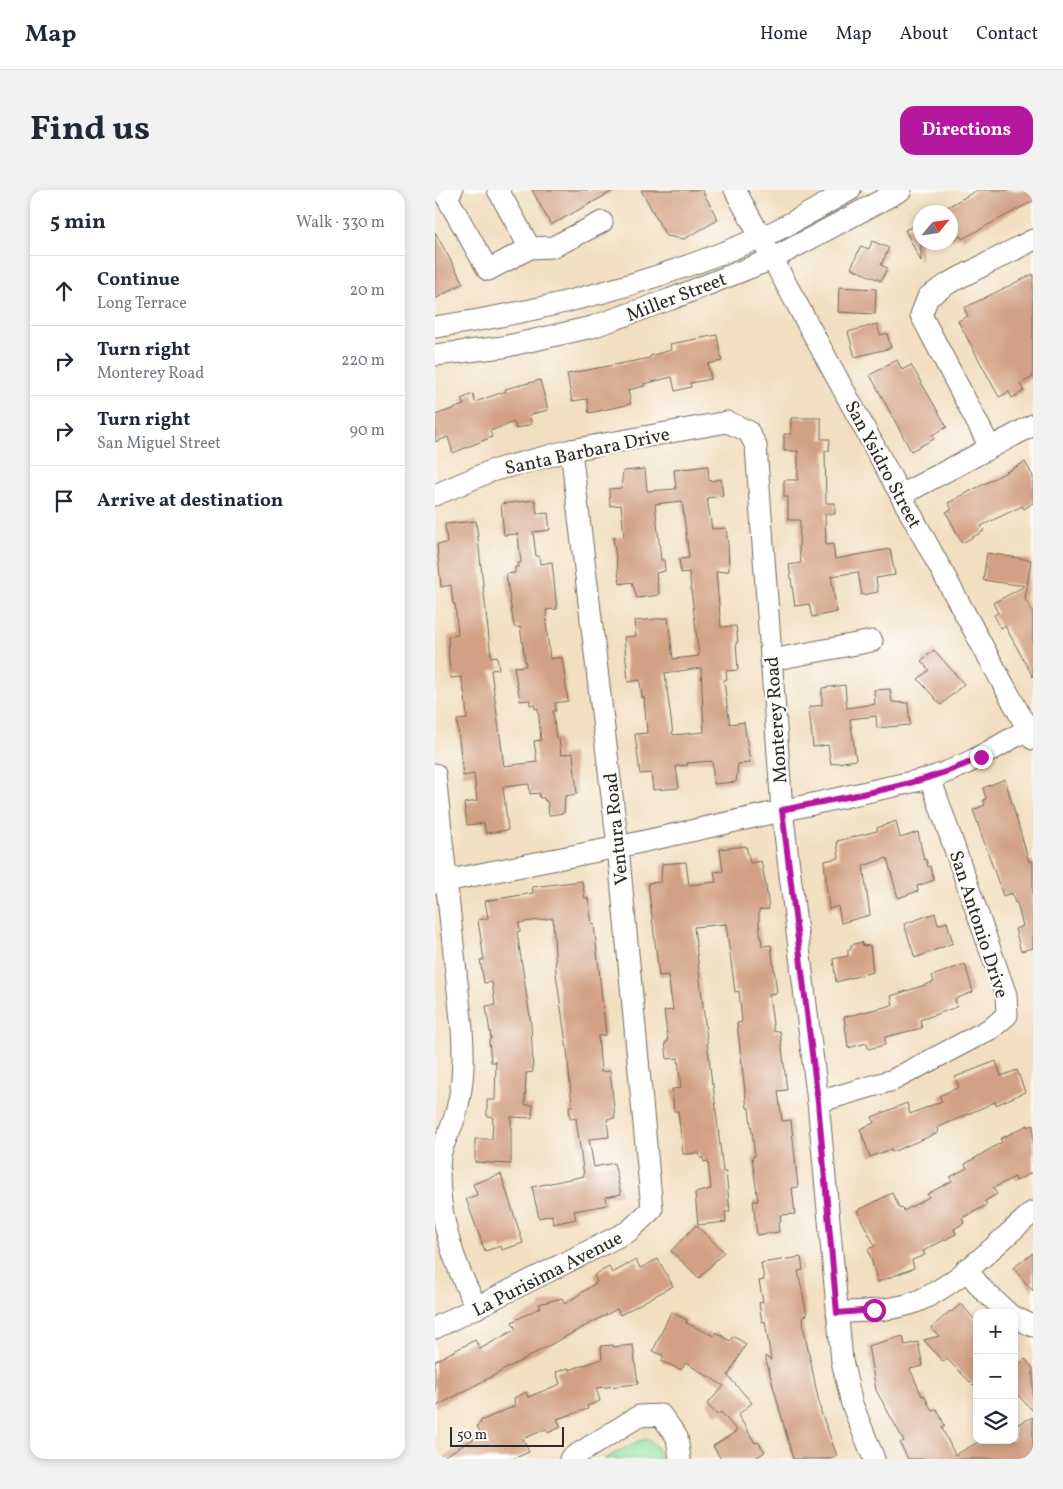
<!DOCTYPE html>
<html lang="en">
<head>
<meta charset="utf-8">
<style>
	body { margin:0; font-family:Vollkorn,serif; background:#f2f2f3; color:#1f2937 }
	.controls { position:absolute; right:15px; bottom:15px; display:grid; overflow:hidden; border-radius:10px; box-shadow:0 2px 8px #0003 }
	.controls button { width:45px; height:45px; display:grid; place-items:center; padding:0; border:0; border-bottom:1px solid #e0e1e3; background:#fff; color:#1f2937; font:25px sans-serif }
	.compass { position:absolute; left:478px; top:15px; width:45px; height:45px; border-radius:50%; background:#fff; box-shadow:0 2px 8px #0003; rotate:61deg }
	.scale { position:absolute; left:15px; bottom:12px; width:114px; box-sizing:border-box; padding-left:5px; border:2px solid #2b2b2b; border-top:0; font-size:14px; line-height:18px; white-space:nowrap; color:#2b2b2b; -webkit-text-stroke:4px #fdfcf7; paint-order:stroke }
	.stop { position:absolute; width:15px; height:15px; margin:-11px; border:4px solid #b5179e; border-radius:50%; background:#fff }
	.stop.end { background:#b5179e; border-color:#fff; box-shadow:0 1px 5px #0008 }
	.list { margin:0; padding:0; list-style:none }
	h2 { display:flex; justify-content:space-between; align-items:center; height:65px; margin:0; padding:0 20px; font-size:21px }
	h2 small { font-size:16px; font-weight:400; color:#747a83 }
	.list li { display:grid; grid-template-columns:32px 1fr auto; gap:15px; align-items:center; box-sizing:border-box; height:70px; padding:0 20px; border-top:1px solid #e0e1e3 }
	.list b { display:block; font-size:19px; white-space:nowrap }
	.list p { margin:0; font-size:16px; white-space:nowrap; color:#747a83 }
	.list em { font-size:16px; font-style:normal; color:#747a83 }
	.icon { flex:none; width:28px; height:28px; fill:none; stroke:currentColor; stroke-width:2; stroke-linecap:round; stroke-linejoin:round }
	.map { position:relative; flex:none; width:598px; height:1269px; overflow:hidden; border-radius:15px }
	header { display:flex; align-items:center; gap:30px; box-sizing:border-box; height:70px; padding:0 25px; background:#fff; border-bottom:1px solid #e0e1e3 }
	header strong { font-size:24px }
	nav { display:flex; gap:28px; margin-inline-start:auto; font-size:18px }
	.intro { display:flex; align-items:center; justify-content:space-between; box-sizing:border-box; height:120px; padding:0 30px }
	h1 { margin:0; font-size:35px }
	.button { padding:12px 22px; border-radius:15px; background:#b5179e; color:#fff; font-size:18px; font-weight:700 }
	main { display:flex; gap:30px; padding:0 30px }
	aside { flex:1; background:#fff; border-radius:15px; box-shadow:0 2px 8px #0003 }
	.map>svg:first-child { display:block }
	.green { fill:#8fdf9e; stroke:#5d8564 }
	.building { fill:#d2a084; fill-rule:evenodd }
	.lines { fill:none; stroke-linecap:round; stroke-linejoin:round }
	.minor-casing { stroke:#716a5f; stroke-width:23 }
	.minor { stroke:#fff; stroke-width:21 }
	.route { stroke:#b5179e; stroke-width:6 }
	.labels { text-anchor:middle; stroke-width:4.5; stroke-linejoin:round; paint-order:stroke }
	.street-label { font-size:19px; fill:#2b2b2b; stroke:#fdfcf7 }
</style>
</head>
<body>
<header>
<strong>Map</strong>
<nav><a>Home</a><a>Map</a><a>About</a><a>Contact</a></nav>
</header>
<div class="intro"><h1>Find us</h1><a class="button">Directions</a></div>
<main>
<aside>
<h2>5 min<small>Walk · 330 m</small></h2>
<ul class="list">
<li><svg class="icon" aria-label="ahead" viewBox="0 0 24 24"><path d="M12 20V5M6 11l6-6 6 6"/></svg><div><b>Continue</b><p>Long Terrace</p></div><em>20 m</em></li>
<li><svg class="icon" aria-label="right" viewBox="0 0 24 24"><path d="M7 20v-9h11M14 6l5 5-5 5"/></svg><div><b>Turn right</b><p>Monterey Road</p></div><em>220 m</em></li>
<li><svg class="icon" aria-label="right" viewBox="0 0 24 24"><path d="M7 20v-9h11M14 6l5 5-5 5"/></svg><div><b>Turn right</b><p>San Miguel Street</p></div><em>90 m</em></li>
<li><svg class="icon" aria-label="arrive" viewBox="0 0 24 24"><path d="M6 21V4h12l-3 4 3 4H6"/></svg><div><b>Arrive at destination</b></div></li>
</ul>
</aside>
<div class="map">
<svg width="598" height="1269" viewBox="0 0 598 1269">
	<rect width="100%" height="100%" fill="#fdfcf7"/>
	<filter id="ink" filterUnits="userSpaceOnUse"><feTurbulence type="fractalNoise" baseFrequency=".02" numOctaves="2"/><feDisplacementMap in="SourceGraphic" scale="10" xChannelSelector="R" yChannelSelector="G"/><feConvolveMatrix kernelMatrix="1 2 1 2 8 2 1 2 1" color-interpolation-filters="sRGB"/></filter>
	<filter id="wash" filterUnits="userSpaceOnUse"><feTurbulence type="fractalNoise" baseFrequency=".0096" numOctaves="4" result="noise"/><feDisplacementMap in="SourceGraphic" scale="20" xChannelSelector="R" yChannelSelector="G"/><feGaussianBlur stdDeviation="1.12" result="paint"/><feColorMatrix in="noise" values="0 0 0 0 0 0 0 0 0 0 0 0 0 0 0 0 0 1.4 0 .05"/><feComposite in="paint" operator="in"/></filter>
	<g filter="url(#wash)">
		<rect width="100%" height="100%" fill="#f2dec0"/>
		<path class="green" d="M211,1249c10,4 12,10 14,20h-56l34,-18z"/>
		<g id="blocks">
			<g class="building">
				<path d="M97,0h83l-64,35z"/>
				<path d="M206,0h61l16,30 -34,19 -18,-3z"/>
				<path d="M543,0h55v11l-71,38 -1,-3 -10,5v-29h-13z"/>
				<path d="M486,33v38l-16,-31z"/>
				<path d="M0,42l28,51 -28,16z"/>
				<path d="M437,51l17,7 -8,17 6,3 -6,13 -30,-13 10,-22 8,3z"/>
				<path d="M598,84v103l-13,7 4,7 -12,7 -3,-6 -10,5 -41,-76 10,-5 -4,-8z"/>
				<path d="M404,97l37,2 -1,25 -37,-2z"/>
				<path d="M442,134l3,11 7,-2 4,15 -36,9 -7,-25z"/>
				<path d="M282,145l5,26 -14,3 3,15 -21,4 1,4 -16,4 -3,-14 -28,7 1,2 -17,4 3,14 -42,9 -2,-14 -15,2 -5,-27 83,-16v-2l21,-6 -1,-6z"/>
				<path d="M462,170l5,10 9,-5 36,62 -15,8 2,4 -23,12 -41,-76z"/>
				<path d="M105,190l8,30 -19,5 3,9 -16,5 -2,-7 -24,9 2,6 -39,16 -5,-16 -13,5v-27l29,-10 -3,-6 12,-5 2,8 31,-11 -1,-2z"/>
				<path d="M356,228h30v21h9l-1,12h-4l1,52h9v11h-10l1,31 7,-1 2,15 55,-10 5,26 -19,3 2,14 -16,3 -4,-23 -27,4 6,36 -25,5 -3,-13 -14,2 -6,-41 12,-2 -2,-14 1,-29h-12v-23h-4v-17h14v-29h-14v-17h7z"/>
				<path d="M590,272l8,14v27l-9,6 -2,-3 -41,20 3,5 -22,12 -16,-31 6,-3 -4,-6z"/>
				<path d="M273,276l1,15 12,-2 2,17 -16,2 5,31 14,-1 2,16 1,27 -13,1 5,55 15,-1 2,16h-2l2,28 -12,1 1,8 -3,1 3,25 3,19 14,-2 6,41 -12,1 -2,18 -22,2 -2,-23 -25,2 1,2 -12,1 3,22 -26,2 -2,-17 -11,1 -5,-40 12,-1 -3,-36 -2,1 -2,-18 -12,2 -4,-45 12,-1 -2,-15 34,-3 5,41 26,-3 -10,-84 -8,1 -2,-14 10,-1 -7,-57 -27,3 6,56h3l1,11 -9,2 3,22 -22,3 -5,-16 -12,2 -7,-46 11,-1 -3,-32 -11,1 -1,-17 12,-1 2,-17 22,-2 2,22 29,-2 -2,-19zM266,478l3,64 -31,3 -8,-62z"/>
				<path d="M100,310l2,14 11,-1 2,17 -17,2 3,24h3l1,8 12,-2 5,47 -11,1 1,14h-1l4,35 12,-2 6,44 -13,2 1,8h-3l3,27h3l2,17 12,-2 4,41 -12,2 -1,17 -15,2 -2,-14h-2l-1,-3h-4l-1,-5 -9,1 -1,-10 -26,3 5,43 -22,3 -2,-10 -17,2 -3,-22 13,-2 -3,-27 -11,2 -6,-56 10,-1 -2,-24 -4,-18 -10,1 -2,-16 -1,-26 10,-1 -3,-31h-2l-2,-19 -10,2 -4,-43 10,-1 -2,-19 31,-3 15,136 6,-1 2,13 -8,1 13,96 33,-4 -3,-21 7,-1 -3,-32 -3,1 -1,-4h-4v-5l-10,1 -6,-34 12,-1 -6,-39h-6l-8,-53 9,-1v-6h4l-1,-4h3l-3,-29 -14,1 -3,-31z"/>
				<path d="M552,363l44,7 -6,39 8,14v64l-28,-51 -4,2 -7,-13 4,-2 -5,-10 32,-17 -42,-6z"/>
				<path d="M499,460l30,34 -23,21 -23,-26 11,-9 -8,-9z"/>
				<path d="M410,495l2,23 28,-4 -1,-14 16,-1 2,13 16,1 2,22 -33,3 -1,-12 -26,3 6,41 -25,4 -3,-19 -15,2 -4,-40 13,-2v-17z"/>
				<path d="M570,589l24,83 4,-2v88l-12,3 -6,-22 8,-3 -6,-23h-2l-3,-10 -9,3 -30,-86 12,-5 -2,-5 3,-1 -3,-11z"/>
				<path d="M461,631l4,17 18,-6 6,28 2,-1 2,8 2,-1 4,14 -17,6 1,5 -20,7 -11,-40 -24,8 7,49 -29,8 -3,-17 -9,3 -5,-48 15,-3 -2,-17 40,-10v-3z"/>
				<path d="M311,656l4,17 11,-2 5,25 3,23 -10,1v13l3,23 9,-1 6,48 -8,1 5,38 6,-1 7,59 -9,1 4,30 9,-1 7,67 -6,1 3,26 -15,1 1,7h-3l1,10 -22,3 -4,-34h5l-6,-44 3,-1 -6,-48h-2l-10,-85 5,-1 -3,-31 -4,1 -9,-68 -32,3 18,157h1l10,88h3l4,40h-5l1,10 -28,3 -3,-32 16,-4 -3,-28 -4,1 -1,-4h-3l-1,-5 -16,1 -5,-43h-4l-2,-22 9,-1 -3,-30 -11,1 -2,-17h3l-4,-31 9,-1 -5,-35 -9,1 -11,-93 13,-1 1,-18 24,-2 3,23 27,-3 -2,-10 9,-1 -3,-22z"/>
				<path d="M147,691l3,17h3l4,26h2l12,111 -8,1 3,36 9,-1 5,47 -8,1 2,18 -20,2 5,28 20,-4 7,31 -16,3 2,8 -33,6 2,8 -23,5 -1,-9 -13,3 -7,-31 52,-11 -8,-58 -6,1 -1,-13h3l-5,-56 -11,-77 -3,-55 -34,5 1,8 -3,1 14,92 2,48 -7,1 -1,32h8l-1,13 -21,-1v47l-36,-2v-23h17l1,-22 -6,-1v-16h8l1,-38h-5l-2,-22 2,-1 -5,-33 9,-1 -3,-23 -8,1 -4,-23h4l-6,-40 10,-2 -3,-17 48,-8 -1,-6z"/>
				<path d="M500,723l3,12 9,-3 6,21 -38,15 -11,-34z"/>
				<path d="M427,752l1,4 7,-1 3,27 -37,10 -3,-23 15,-3v-6l3,-1v-4z"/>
				<path d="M530,774l8,28 -18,7 2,8 -37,13 2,8 -37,9v8l-17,4 -1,-6 -19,5 -4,-31 49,-12 -2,-9 43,-14 -2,-6z"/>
				<path d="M561,871l5,15 16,-6 8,22 -29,13 -1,-3 -58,26 1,5 -46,19 -1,-3 -21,8 -10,-28 14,-6 -2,-6 35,-14 3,11 32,-13 -3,-5 20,-9 -4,-10z"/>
				<path d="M593,935l1,2 4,-2v47l-17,9 -1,-4 -22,11 4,6 -12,7 2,4 -25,13 2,5 -10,6 2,5 -33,17 2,4 -13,5 2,8 -36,14 -10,-33 7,-3 -18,-35 35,-18 8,16 3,-1 1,3 25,-14 -2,-3 25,-13 -2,-4 17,-9 -2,-4 37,-22 -2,-3z"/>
				<path d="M66,984l22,69 -21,7 -1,-4 -16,5 -19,-52 11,-4 -4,-11z"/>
				<path d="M261,1035l28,27 -25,26 -28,-27z"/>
				<path d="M598,1063v38l-20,-23z"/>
				<path d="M366,1067l2,13 -5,1 9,44 -4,1 1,14 17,82 16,44 -8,3h-36l-28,-103 6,4 -6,-39 -3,1 -3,-19 4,-1 -4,-21 5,-1 -3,-17z"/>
				<path d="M223,1069l15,27 -53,29 -3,-6 -182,98v-46l40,-21 5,9 36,-20 -4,-7 29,-15 -2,-3 23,-6 3,6 32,-22 -3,-7 15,-8 3,6 24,-13 4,8z"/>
				<path d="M526,1114l16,18v67l-30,-30 -4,3 -19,-22 15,-4 -8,-8 19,-17 1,1z"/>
				<path d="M236,1122l16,8 -1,3 28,13 2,-4 14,9 3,-5 13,8 -18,32 24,27 -14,12 17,28 3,-1 7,10 -11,7h-33l-8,-13 24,-15 -16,-19 -4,3 -10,-11 17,-18 -38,-23 -5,7 -20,-9 3,-5 -11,-5z"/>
				<path d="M468,1146l2,9 13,-3 5,24 -13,3 12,27 2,-1 8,16 5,-2 8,17 -3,2 13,27 27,-15h32v-14l19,-9v42h-125l-8,-16 4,-2 -28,-51 -8,-44z"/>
				<path d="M178,1155v2l20,-2 5,39 -42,4 4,13 -13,5 1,3 -31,10 4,8 -13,6 -2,-4 -23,10 6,13 -16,7h-74l42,-24 -4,-10 4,-2 -1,-2 35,-15 -1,-8 12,-6 2,5 32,-13 -4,-12 13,-4v2l33,-11 -1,-13z"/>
				<path d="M590,1169l8,9v43l-19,-20v-23z"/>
			</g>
		</g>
	</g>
	<g filter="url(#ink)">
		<use href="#blocks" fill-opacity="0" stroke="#716a5f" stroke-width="1"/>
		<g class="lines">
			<defs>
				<g id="minor">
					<path d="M17,0l-7,4 43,76 42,-22 23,-1 49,-25"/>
					<path d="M63,0l32,58"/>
					<path d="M300,0l298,549"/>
					<path d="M0,137c111,-16 221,-45 324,-89 31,-12 61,-32 91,-48"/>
					<path d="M0,165l68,-8 89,-20 79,-28 101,-40 129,-69"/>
					<path d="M555,257l-69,-132 7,-18 21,-14 84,-43"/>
					<path d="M0,305l56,-24 80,-21 156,-28 21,9 8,15 26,364 36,292 24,259 10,43 22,55"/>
					<path d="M466,305l132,-70"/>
					<path d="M336,470l101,-19"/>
					<path d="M0,584l27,255c2,28 2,53 -5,80 -3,16 -13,30 -17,46 -5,54 12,106 37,153"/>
					<path d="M0,693l183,-36 312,-69c38,-12 68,-32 103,-52"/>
					<path d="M383,912l75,-22 99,-52 15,-13 -1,-20 -76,-217"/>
					<path d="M531,1079l17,21 25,23"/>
					<path d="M402,1123c24,-2 50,-2 73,-9 44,-15 88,-62 123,-92"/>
					<path d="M579,1127l19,9"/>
					<path d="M0,1138l194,-97 23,-22 -34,-362 -47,-397"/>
					<path d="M135,1269l69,-43 22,-1 16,22 3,22"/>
				</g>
			</defs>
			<use href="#minor" class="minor-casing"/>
			<use href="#minor" class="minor"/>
		</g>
	</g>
	<g class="lines" filter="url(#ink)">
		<path class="route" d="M439,1120l-37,3 -19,-211 -36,-292c65,-14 139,-23 199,-53"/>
	</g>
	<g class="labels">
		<g class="street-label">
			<text transform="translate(241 106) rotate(-21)" y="7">Miller Street</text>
			<text transform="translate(152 260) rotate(-12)" y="7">Santa Barbara Drive</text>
			<text transform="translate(449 274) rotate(62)" y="7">San Ysidro Street</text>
			<text transform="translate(340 530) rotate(-94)" y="7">Monterey Road</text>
			<text transform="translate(180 639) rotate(-96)" y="7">Ventura Road</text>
			<text transform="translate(545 734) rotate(72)" y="7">San Antonio Drive</text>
			<text transform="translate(112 1083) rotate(-27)" y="7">La Purisima Avenue</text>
		</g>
	</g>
</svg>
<div class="controls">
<button>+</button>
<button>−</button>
<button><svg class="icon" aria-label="layers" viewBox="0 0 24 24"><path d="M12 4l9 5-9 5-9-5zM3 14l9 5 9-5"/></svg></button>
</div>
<svg class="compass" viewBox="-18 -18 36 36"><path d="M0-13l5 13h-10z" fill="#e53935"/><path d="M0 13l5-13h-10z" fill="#747a83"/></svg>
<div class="scale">50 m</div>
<div class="stop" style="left:439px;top:1120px"></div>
<div class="stop end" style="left:546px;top:567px"></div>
</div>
</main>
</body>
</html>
